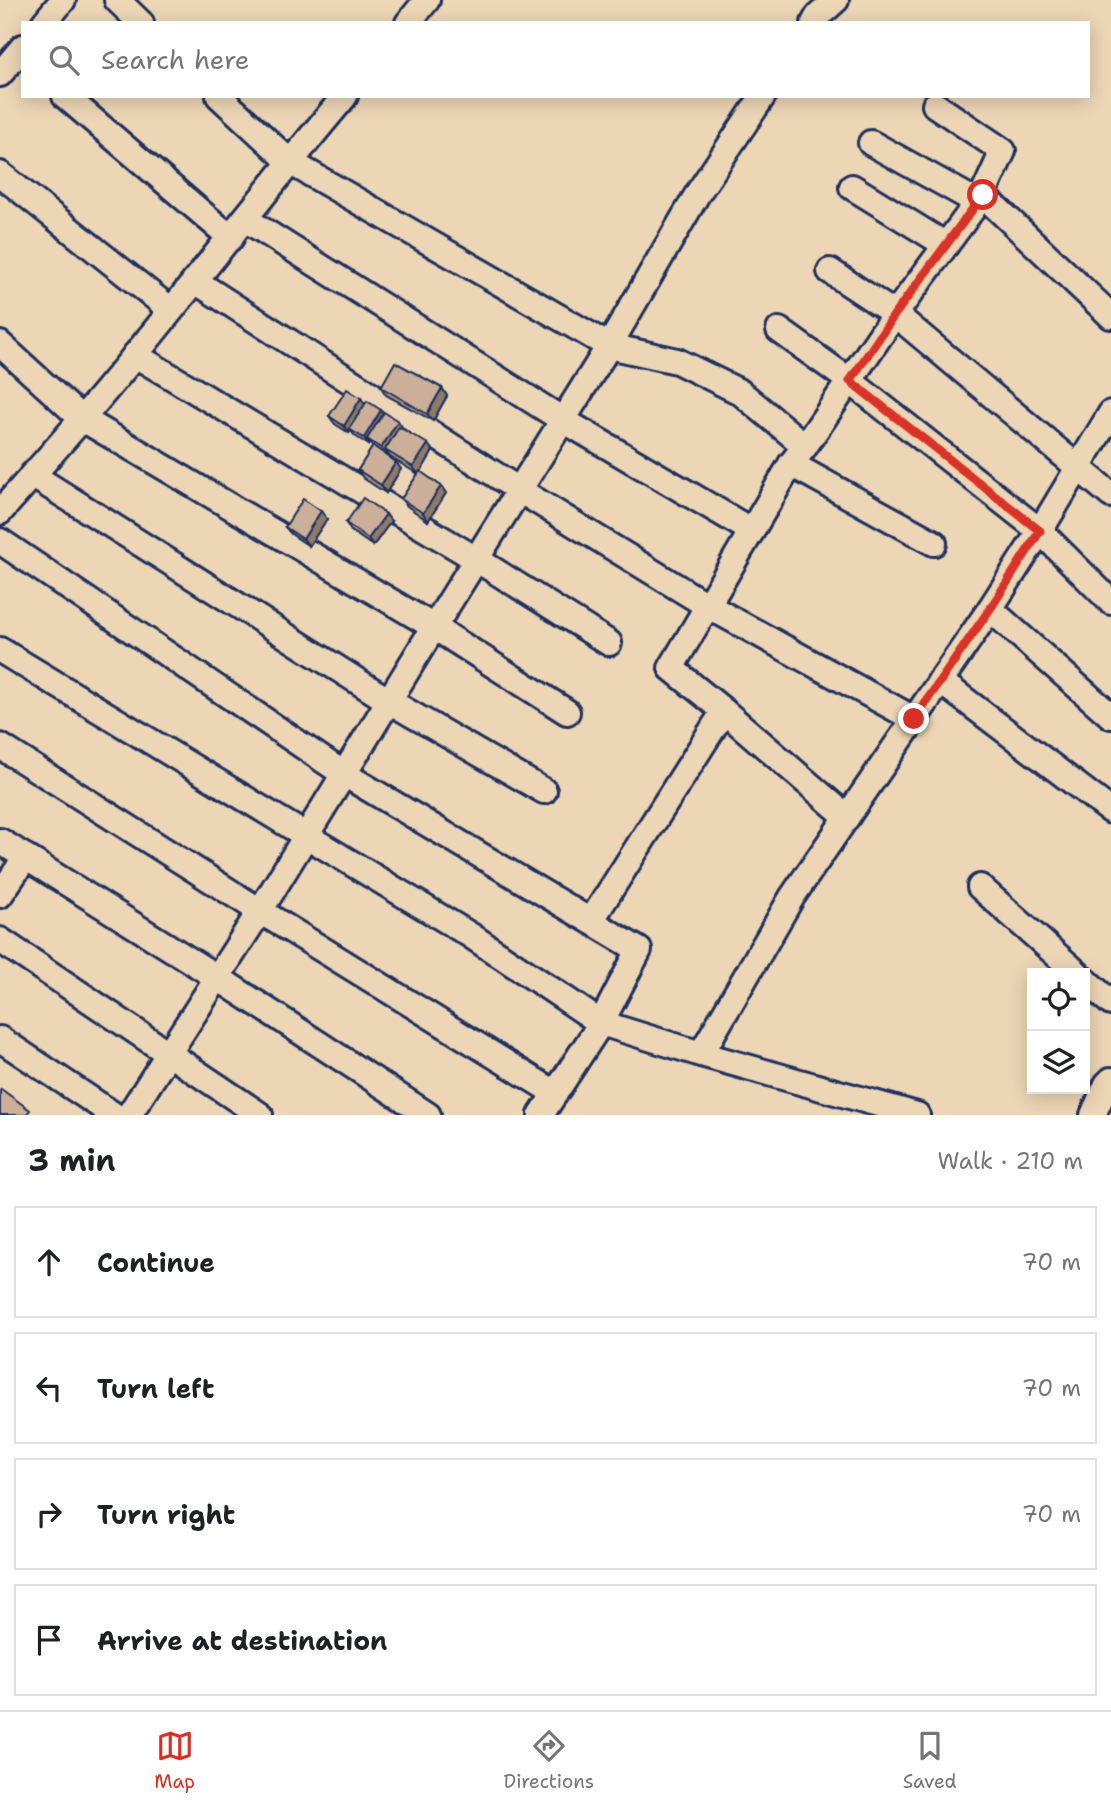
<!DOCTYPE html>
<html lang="en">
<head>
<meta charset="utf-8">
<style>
	body { margin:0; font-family:"Shantell Sans",sans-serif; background:#f2f2f2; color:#202124 }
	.controls { position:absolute; right:21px; bottom:21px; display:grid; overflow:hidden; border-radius:0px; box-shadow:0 4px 18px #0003 }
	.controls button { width:63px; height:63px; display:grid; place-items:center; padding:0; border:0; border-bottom:2px solid #e0e0e0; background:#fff; color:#202124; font:35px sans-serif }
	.stop { position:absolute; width:21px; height:21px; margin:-16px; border:5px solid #d93025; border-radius:50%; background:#fff }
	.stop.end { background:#d93025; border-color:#fff; box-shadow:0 2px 7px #0008 }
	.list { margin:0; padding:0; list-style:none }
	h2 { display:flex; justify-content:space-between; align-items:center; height:91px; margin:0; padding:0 28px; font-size:30px }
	h2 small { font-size:23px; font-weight:400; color:#757577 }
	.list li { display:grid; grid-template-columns:46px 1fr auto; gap:21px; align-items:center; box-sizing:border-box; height:112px; margin:0 14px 14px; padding:0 14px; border:2px solid #e0e0e0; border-radius:0px }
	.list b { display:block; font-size:26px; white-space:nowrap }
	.list em { font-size:23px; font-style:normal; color:#757577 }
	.icon { flex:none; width:38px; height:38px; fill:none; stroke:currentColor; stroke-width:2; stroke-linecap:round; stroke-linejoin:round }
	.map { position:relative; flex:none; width:1111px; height:1115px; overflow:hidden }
	.search { position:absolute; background:#fff; box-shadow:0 4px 18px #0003; left:21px; right:21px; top:21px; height:77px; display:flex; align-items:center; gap:18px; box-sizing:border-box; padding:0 24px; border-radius:0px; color:#757577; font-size:26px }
	.sheet { height:595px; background:#fff }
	nav { display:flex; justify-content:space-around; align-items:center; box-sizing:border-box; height:98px; border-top:2px solid #e0e0e0; background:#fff; font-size:19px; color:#757577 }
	nav a { display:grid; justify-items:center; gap:4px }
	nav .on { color:#d93025 }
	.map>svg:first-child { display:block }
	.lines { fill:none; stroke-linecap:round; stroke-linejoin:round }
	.minor-casing { stroke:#1b2f5e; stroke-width:30 }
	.minor { stroke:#edd6b6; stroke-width:24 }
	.wall { fill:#af9683; stroke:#1b2f5e; stroke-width:2 }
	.shaded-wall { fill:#8e7a6a; stroke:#1b2f5e; stroke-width:2 }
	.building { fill:#cbaf98; stroke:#1b2f5e; stroke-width:2 }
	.route { stroke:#d93025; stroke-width:9 }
</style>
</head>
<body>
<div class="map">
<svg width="1111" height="1115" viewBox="0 0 1111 1115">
	<rect width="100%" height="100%" fill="#edd6b6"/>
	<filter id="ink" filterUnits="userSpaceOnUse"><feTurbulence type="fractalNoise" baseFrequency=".0143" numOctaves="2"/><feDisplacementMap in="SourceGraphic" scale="14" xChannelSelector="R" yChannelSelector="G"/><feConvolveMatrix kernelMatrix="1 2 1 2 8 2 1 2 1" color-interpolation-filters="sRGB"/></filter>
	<g filter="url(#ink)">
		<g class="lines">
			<defs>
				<g id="minor">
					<path d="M117,0l24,23"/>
					<path d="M44,23l19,-23"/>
					<path d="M408,23l19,-23"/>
					<path d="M814,23l4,-7 18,-16"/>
					<path d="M0,74l23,-27"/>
					<path d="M65,96l166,142"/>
					<path d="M219,96l71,66 319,184 68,15 63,31 65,54"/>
					<path d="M871,143l106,59"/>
					<path d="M0,174l171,136"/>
					<path d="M852,187l94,58"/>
					<path d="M983,195l128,121"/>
					<path d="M245,219l318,201 189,111"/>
					<path d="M830,271l65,43 216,181"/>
					<path d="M195,281l324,209 189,116 206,113"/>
					<path d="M779,330l71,51 190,150 71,71"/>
					<path d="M0,344l81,74 353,209 133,85"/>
					<path d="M135,355l341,204 133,84"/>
					<path d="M791,464l143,79"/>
					<path d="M32,475l357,226 155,90"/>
					<path d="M0,512c46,-52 93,-104 136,-158 70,-86 138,-174 209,-258"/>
					<path d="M0,541l344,233 295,176 -38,73 -131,-88 -470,-285"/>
					<path d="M990,609l121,107"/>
					<path d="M940,681l171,130"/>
					<path d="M724,711l123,106"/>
					<path d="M0,746l260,165 295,182"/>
					<path d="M0,841l218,137 210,137"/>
					<path d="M980,887l97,86"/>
					<path d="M0,895l26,-38"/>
					<path d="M591,921l133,-210 -53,-43 120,-204 14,-18 90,-132 88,-119 20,-44 -68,-46"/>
					<path d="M0,940l260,175"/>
					<path d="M1085,980l26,23"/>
					<path d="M0,1039l114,76"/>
					<path d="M701,1054l91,-157 198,-288 50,-78 71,-118"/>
					<path d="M129,1115l131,-204 174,-284 175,-281 89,-153 65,-97"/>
					<path d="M541,1115l60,-92 100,31 216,61"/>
					<path d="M1093,1115l14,-31 4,-4"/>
				</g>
			</defs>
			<use href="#minor" class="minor-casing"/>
			<use href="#minor" class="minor"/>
		</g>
		<g class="wall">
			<path d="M381,387l61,1 5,8 -14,25 -47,-26z"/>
			<path d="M365,404l18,9 50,38 -13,21 21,14 5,7 -18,28 -21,-15 -6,-7 17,-25 -28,-17 -3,-4 -1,2 15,14 -15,24 -23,-15 -5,-8 15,-23 -3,-4 -1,2 -14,-9 -4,-5 -2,2 -14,-9 -6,-8z"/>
			<path d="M327,519l-18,27 -18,-12 -6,-7z"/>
			<path d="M391,521l-18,25 -22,-15 -5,-8z"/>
		</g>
		<g class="shaded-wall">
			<path d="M442,388l5,8 -14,25 -6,-7z"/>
			<path d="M361,398l5,8 -17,23 2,2 -2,2 -5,-7z"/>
			<path d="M381,410l5,8 -19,21 3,4 -1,2 -5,-7z"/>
			<path d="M398,421l5,7 -15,24 -3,-2 2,3 -1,3 -5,-8z"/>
			<path d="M428,444l5,7 -14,24 -6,-8z"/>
			<path d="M396,462l5,7 -15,24 -5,-8z"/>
			<path d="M441,486l5,7 -18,28 -5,-8z"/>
			<path d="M321,511l6,8 -18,27 -6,-7z"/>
			<path d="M386,514l5,7 -18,25 -5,-7z"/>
		</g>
		<g class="building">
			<path d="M395,362l47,26 -15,26 -46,-27z"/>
			<path d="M347,389l14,9 -17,28 -15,-10z"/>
			<path d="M367,401l14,9 -17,28 -15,-9z"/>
			<path d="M384,412l14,9 -17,27 -14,-9z"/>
			<path d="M399,427l29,17 -15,23 -28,-17z"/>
			<path d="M373,446l23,16 -15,23 -23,-15z"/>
			<path d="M420,471l21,15 -18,27 -22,-14z"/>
			<path d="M363,498l23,16 -18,25 -22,-16z"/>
			<path d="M303,499l18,12 -18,28 -18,-12z"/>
			<path d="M1,1089l29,21 -4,5h-26v-24z"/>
		</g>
	</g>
	<g class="lines" filter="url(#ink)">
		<path class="route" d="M914,719l76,-110 50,-78 -190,-150 45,-67 88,-119"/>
	</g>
</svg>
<div class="controls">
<button><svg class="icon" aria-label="locate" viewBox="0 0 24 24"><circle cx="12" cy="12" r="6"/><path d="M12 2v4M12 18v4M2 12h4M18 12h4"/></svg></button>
<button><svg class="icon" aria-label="layers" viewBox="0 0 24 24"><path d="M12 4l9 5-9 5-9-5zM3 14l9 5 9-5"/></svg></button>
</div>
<div class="stop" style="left:983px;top:195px"></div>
<div class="stop end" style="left:914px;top:719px"></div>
<div class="search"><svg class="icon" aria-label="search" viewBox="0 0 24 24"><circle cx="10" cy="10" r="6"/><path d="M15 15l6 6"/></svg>Search here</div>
</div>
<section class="sheet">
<h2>3 min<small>Walk · 210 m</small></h2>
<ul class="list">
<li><svg class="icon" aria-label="ahead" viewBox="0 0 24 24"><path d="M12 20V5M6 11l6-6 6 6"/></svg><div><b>Continue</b></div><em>70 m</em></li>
<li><svg class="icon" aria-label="left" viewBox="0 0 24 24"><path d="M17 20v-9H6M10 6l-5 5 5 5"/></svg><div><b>Turn left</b></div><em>70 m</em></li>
<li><svg class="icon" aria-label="right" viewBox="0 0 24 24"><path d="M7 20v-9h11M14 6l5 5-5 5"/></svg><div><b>Turn right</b></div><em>70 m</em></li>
<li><svg class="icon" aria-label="arrive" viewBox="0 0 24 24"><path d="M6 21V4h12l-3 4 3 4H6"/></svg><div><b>Arrive at destination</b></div></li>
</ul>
</section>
<nav>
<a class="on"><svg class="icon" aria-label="map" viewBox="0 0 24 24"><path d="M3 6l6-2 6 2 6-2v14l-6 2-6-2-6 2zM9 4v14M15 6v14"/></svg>Map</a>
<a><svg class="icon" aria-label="directions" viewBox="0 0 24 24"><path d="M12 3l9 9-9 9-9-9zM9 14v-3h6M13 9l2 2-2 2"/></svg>Directions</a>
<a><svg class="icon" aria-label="saved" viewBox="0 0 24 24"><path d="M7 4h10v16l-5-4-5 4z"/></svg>Saved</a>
</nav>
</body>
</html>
